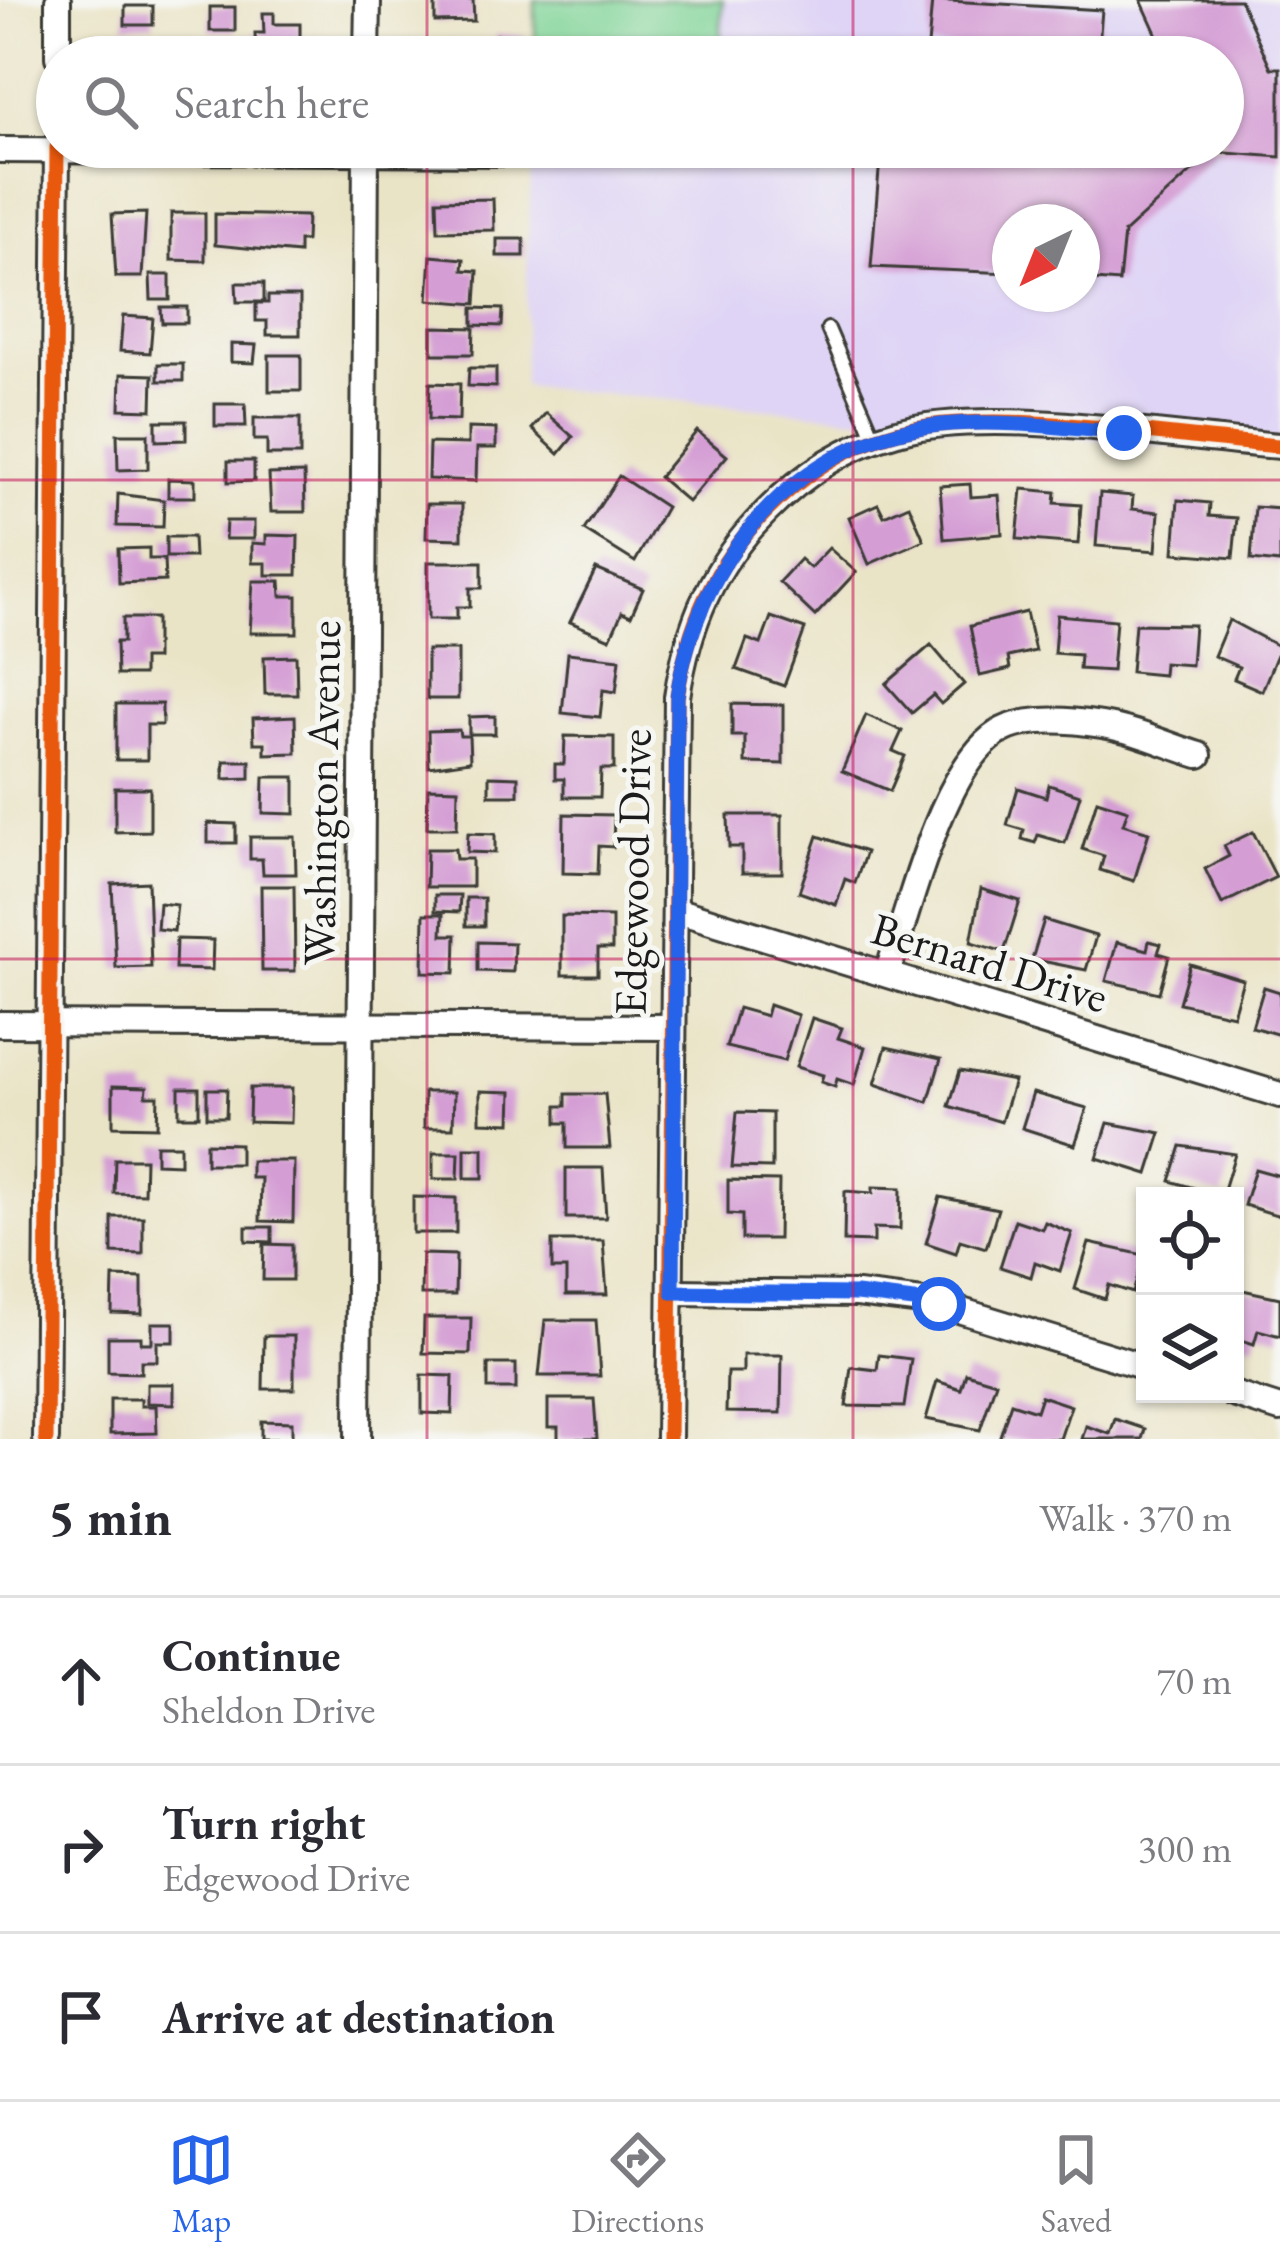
<!DOCTYPE html>
<html lang="en">
<head>
<meta charset="utf-8">
<style>
	body { margin:0; font-family:"EB Garamond",serif; background:#f7f7f7; color:#2b2b33 }
	.controls { position:absolute; right:36px; bottom:36px; display:grid; overflow:hidden; border-radius:0px; box-shadow:0 3px 9px #0004 }
	.controls button { width:108px; height:108px; display:grid; place-items:center; padding:0; border:0; border-bottom:3px solid #e1e1e2; background:#fff; color:#2b2b33; font:60px sans-serif }
	.compass { position:absolute; left:992px; top:204px; width:108px; height:108px; border-radius:50%; background:#fff; box-shadow:0 3px 9px #0004; rotate:223deg }
	.stop { position:absolute; width:36px; height:36px; margin:-27px; border:9px solid #2563eb; border-radius:50%; background:#fff }
	.stop.end { background:#2563eb; border-color:#fff; box-shadow:0 3px 12px #0008 }
	.list { margin:0; padding:0; list-style:none }
	h2 { display:flex; justify-content:space-between; align-items:center; height:156px; margin:0; padding:0 48px; font-size:51px }
	h2 small { font-size:39px; font-weight:400; color:#7c7c81 }
	.list li { display:grid; grid-template-columns:78px 1fr auto; gap:36px; align-items:center; box-sizing:border-box; height:168px; padding:0 48px; border-top:3px solid #e1e1e2 }
	.list b { display:block; font-size:45px; white-space:nowrap }
	.list p { margin:0; font-size:39px; white-space:nowrap; color:#7c7c81 }
	.list em { font-size:39px; font-style:normal; color:#7c7c81 }
	.icon { flex:none; width:66px; height:66px; fill:none; stroke:currentColor; stroke-width:2; stroke-linecap:round; stroke-linejoin:round }
	.map { position:relative; flex:none; width:1280px; height:1439px; overflow:hidden }
	.search { position:absolute; background:#fff; box-shadow:0 3px 9px #0004; left:36px; right:36px; top:36px; height:132px; display:flex; align-items:center; gap:30px; box-sizing:border-box; padding:0 42px; border-radius:66px; color:#7c7c81; font-size:45px }
	.sheet { height:660px; background:#fff }
	nav { display:flex; justify-content:space-around; align-items:center; box-sizing:border-box; height:168px; border-top:3px solid #e1e1e2; background:#fff; font-size:33px; color:#7c7c81 }
	nav a { display:grid; justify-items:center; gap:6px }
	nav .on { color:#2563eb }
	.map>svg:first-child { display:block }
	.built { fill:#dfd4f5; fill-rule:evenodd }
	.green { fill:#80d497; stroke:#4e785a; stroke-width:3 }
	.building { fill:#d49dd4 }
	.lines { fill:none; stroke-linecap:round; stroke-linejoin:round }
	.lane-casing { stroke:#3b3a36; stroke-width:18 }
	.street-casing { stroke:#3b3a36; stroke-width:30 }
	.lane { stroke:#fff; stroke-width:12 }
	.street { stroke:#fff; stroke-width:24 }
	.cycleway-casing { stroke:#f6f6f2; stroke-width:22 }
	.cycleway { stroke:#e8590c; stroke-width:15 }
	.route { stroke:#2563eb; stroke-width:15 }
	.grid { fill:none; stroke:#c2185b; stroke-width:3; stroke-opacity:0.55 }
	.labels { text-anchor:middle; stroke-width:10; stroke-linejoin:round; paint-order:stroke }
	.street-label { font-size:45px; fill:#1c1c1c; stroke:#f6f6f2 }
</style>
</head>
<body>
<div class="map">
<svg width="1280" height="1439" viewBox="0 0 1280 1439">
	<rect width="100%" height="100%" fill="#f6f6f2"/>
	<filter id="ink" filterUnits="userSpaceOnUse"><feTurbulence type="fractalNoise" baseFrequency=".00833" numOctaves="2"/><feDisplacementMap in="SourceGraphic" scale="24" xChannelSelector="R" yChannelSelector="G"/><feConvolveMatrix kernelMatrix="1 2 1 2 8 2 1 2 1" color-interpolation-filters="sRGB"/></filter>
	<filter id="wash" filterUnits="userSpaceOnUse"><feTurbulence type="fractalNoise" baseFrequency=".004" numOctaves="4" result="noise"/><feDisplacementMap in="SourceGraphic" scale="48" xChannelSelector="R" yChannelSelector="G"/><feGaussianBlur stdDeviation="2.7" result="paint"/><feColorMatrix in="noise" values="0 0 0 0 0 0 0 0 0 0 0 0 0 0 0 0 0 1.4 0 .05"/><feComposite in="paint" operator="in"/></filter>
	<g filter="url(#wash)">
		<rect width="100%" height="100%" fill="#eae4c7"/>
		<path class="built" d="M535,0h745v457l-757,-71 9,-239h691v-90h-688zM1010,222h72v72h-72z"/>
		<path class="green" d="M535,0h188l-4,57h-184z"/>
		<g id="blocks">
			<g class="building">
				<path d="M435,0h38l1,21 -39,1z"/>
				<path d="M932,0l170,10 -4,47h-147v-10l-23,-1z"/>
				<path d="M1141,0h99l31,68h9v89l-67,-5 -89,81 -5,49 -37,-3v-57h-72v51l-139,-6 10,-120h342v-90h-56z"/>
				<rect x="125" y="6" width="28" height="19"/>
				<rect x="210" y="7" width="25" height="24"/>
				<path d="M263,13h11v11h26v33h-44l-1,-24h9z"/>
				<path d="M496,35h28v20h-27z"/>
				<path d="M493,199l1,31 -56,1 -1,-31z"/>
				<path d="M146,213l-4,64h-26l-4,-63z"/>
				<path d="M171,213h34v48l-34,-1z"/>
				<path d="M215,214l92,2 -1,25h-7v12l-84,-8z"/>
				<rect x="497" y="239" width="27" height="17"/>
				<path d="M431,256l33,3 -1,11 15,1 -2,33 -48,-4z"/>
				<path d="M150,275h20v25h-19z"/>
				<path d="M236,283h28v19h-27z"/>
				<path d="M268,296h32v39h-33v-14h-11v-18h12z"/>
				<path d="M161,307h26v16h-25z"/>
				<path d="M473,308l30,1 -1,17 -29,-1z"/>
				<path d="M123,316l30,2 -3,35 -30,-2z"/>
				<path d="M432,327l42,1 -1,26h-41z"/>
				<path d="M231,344l25,1 -2,18 -23,-1z"/>
				<rect x="269" y="355" width="32" height="36"/>
				<rect x="158" y="364" width="25" height="17"/>
				<path d="M469,368h27v19l-28,-1z"/>
				<path d="M121,374l32,1 -1,35 -32,-1z"/>
				<path d="M430,383l30,1 -1,36 -30,-1z"/>
				<path d="M215,404h30l1,22h-31z"/>
				<path d="M546,413l27,24 -14,17 -27,-25z"/>
				<path d="M254,418h46v37h-33v-15h-13z"/>
				<path d="M156,421h30v19l-30,1z"/>
				<path d="M468,428l28,1v19h-19l-1,33 -48,-2 1,-36 39,1z"/>
				<path d="M697,431l30,25 -39,46 -29,-25z"/>
				<path d="M117,434h31v35l-30,1z"/>
				<path d="M228,461h26v20l-26,1z"/>
				<path d="M304,473l1,39h-34l-2,-38z"/>
				<path d="M619,476l47,31 -31,55 -51,-32z"/>
				<path d="M168,479l27,1v17h-27z"/>
				<path d="M970,484l1,13 28,-2 3,39 -58,5 -4,-53z"/>
				<path d="M1022,489l34,3 -1,11 26,2 -3,39 -61,-5z"/>
				<path d="M1100,493l33,3 -1,13 27,3 -3,39 -60,-5z"/>
				<path d="M118,494l46,6 -1,27 -46,-1z"/>
				<path d="M1178,500l32,3 -1,13 28,2 -4,40 -59,-5z"/>
				<path d="M427,504h35v35l-36,-1z"/>
				<path d="M878,504l6,12 25,-11 15,35 -55,24 -20,-47z"/>
				<path d="M1255,507l25,2v54l-29,-3z"/>
				<path d="M226,521h28v18h-29z"/>
				<path d="M266,535l32,1 -1,39h-31v-12h-14v-20l14,1z"/>
				<path d="M166,537h27l1,20h-28z"/>
				<path d="M149,548v11h15l1,22 -46,2 -1,-34z"/>
				<path d="M829,548l27,24 -41,44 -36,-34 21,-23 10,9z"/>
				<path d="M428,562h54v26h-12v19h-13v12h-29z"/>
				<path d="M596,569l47,20 -12,27 -9,-4 -12,27 -40,-17z"/>
				<path d="M253,581h27l1,15h16v37h-47z"/>
				<path d="M1026,612l9,39 -27,6 2,12 -30,7 -10,-50z"/>
				<path d="M1057,615l59,5 -4,51 -33,-2 1,-14 -26,-2z"/>
				<path d="M771,617l34,12 -21,57 -48,-17 11,-30 14,5z"/>
				<path d="M123,618h33v41h-13v16h-26l-1,-33h7z"/>
				<path d="M1229,620l51,27 -18,44 -28,-12 5,-12 -25,-11z"/>
				<path d="M1135,624l59,1 -3,40 -27,-2 -1,12 -32,-3z"/>
				<path d="M931,645l33,39 -23,20 -8,-9 -21,18 -26,-29z"/>
				<rect x="427" y="650" width="31" height="49"/>
				<path d="M568,653l52,6 -4,33 -13,-2 -3,27 -38,-4z"/>
				<path d="M296,656l1,38h-32l-1,-37z"/>
				<path d="M116,704h46v21h-15v35h-31z"/>
				<path d="M732,704l51,1v59l-38,-1v-27h-13z"/>
				<path d="M866,715l36,16 -9,20 12,5 -15,35 -48,-20z"/>
				<path d="M295,716l1,37 -31,1v-11h-11l-1,-25z"/>
				<path d="M495,716v18h-26v-17z"/>
				<path d="M459,730l1,6h9l1,25 -41,6 -1,-36z"/>
				<path d="M565,736l49,1v32h-13l-1,28h-36v-18h-9v-15h9z"/>
				<path d="M224,761h26v17l-26,1z"/>
				<path d="M489,776l29,1v18h-29z"/>
				<path d="M264,777h31v37l-32,-1z"/>
				<path d="M1049,785l31,10 -15,48 -27,-8 -3,8 -13,-4 2,-9 -17,-5 11,-37 28,9z"/>
				<path d="M115,788h35v43l-35,1z"/>
				<path d="M428,788l30,1 -1,39h-30z"/>
				<path d="M1097,800l31,10 -5,14 26,8 -15,49 -34,-11 4,-14 -22,-7z"/>
				<path d="M564,814l50,1 -1,32 -14,-1 -1,28 -35,-1z"/>
				<path d="M728,815h54v58h-40v-26h-13z"/>
				<path d="M208,823l28,1v19h-28z"/>
				<path d="M1253,832l23,45 -54,27 -17,-35 24,-13 -5,-10z"/>
				<path d="M468,833l27,1v19l-28,-1z"/>
				<path d="M818,836l48,16 -11,31 -10,-4 -9,26 -37,-13z"/>
				<path d="M250,837h45l1,37h-33l-1,-15h-12z"/>
				<path d="M427,849h28l1,10h16v28h-46z"/>
				<path d="M148,882l3,85 -35,1 -4,-84z"/>
				<path d="M261,886h33l1,85h-33z"/>
				<path d="M981,889l39,12 -16,51 -33,-10z"/>
				<path d="M435,895h25l-1,17 -24,-1z"/>
				<rect x="466" y="898" width="18" height="28"/>
				<path d="M159,903l18,2 -3,26 -17,-2z"/>
				<path d="M424,914h19l-1,21h14l-1,38 -32,-1z"/>
				<path d="M562,916l50,1v32h-14v26h-36z"/>
				<path d="M1044,920l52,16 -10,34 -54,-11z"/>
				<path d="M176,939l37,1 -1,30 -37,-1z"/>
				<path d="M1149,941l12,3 -3,9 11,3 -10,37 -53,-12 11,-39 30,8z"/>
				<path d="M478,942l36,1 -1,29 -35,-1z"/>
				<path d="M1190,964l53,16 -10,35 -54,-12z"/>
				<path d="M1264,987l16,5v43l-28,-8z"/>
				<path d="M769,1005l29,10 -14,46 -58,-14 12,-39 28,8z"/>
				<path d="M812,1018l30,10 -4,10 27,9 -11,38 -17,-6 -2,8 -14,-5 2,-7 -27,-8z"/>
				<path d="M886,1047l55,12 -13,43 -53,-18z"/>
				<path d="M960,1071l54,10 -13,41 -52,-16z"/>
				<path d="M113,1086l34,1 -1,9h12l-1,31 -44,-1z"/>
				<rect x="179" y="1088" width="20" height="28"/>
				<path d="M250,1088h42l-1,35 -42,-1z"/>
				<path d="M207,1089h20l-1,28h-19z"/>
				<path d="M480,1091l32,1 -1,31 -31,-1z"/>
				<path d="M424,1092h30l-1,36h-29z"/>
				<path d="M1033,1093l54,15 -12,37 -53,-17z"/>
				<path d="M566,1094h39l5,54h-43v-25h-10v-17h9z"/>
				<path d="M737,1112l35,1v55l-40,-1z"/>
				<path d="M1108,1123l53,10 -13,41 -51,-16z"/>
				<path d="M206,1143l34,1v20h-34z"/>
				<path d="M156,1145h24v19l-24,-1z"/>
				<path d="M1181,1146l54,8 -13,42 -52,-15z"/>
				<rect x="465" y="1148" width="18" height="30"/>
				<path d="M433,1153h26l-1,26h-25z"/>
				<path d="M115,1159h30l-1,35 -30,-1z"/>
				<path d="M251,1161h43l-1,61 -33,-1 1,-43h-10z"/>
				<path d="M566,1168h37l3,50h-40z"/>
				<path d="M1255,1169l25,7v40l-36,-11z"/>
				<path d="M728,1180l51,1 -1,58h-36v-24l-14,-1z"/>
				<path d="M873,1187l28,1 -1,41 -26,-1v14l-30,-1 1,-50 28,2z"/>
				<path d="M413,1197l43,1v35h-43z"/>
				<path d="M940,1197l58,12 -12,39 -26,-8 -4,13 -30,-10z"/>
				<path d="M112,1217h31v37l-31,-1z"/>
				<path d="M1015,1220l27,9 3,-7 27,11 -12,38 -25,-9 -4,15 -31,-10z"/>
				<path d="M246,1227h26v15l-26,-1z"/>
				<path d="M552,1241h51l4,54h-41v-26h-14z"/>
				<path d="M1089,1243l55,12 -11,38 -24,-8 -4,14 -30,-10z"/>
				<path d="M264,1244l28,1v35h-29z"/>
				<path d="M422,1254l34,1 -1,40h-34z"/>
				<path d="M113,1277l29,1v36l-30,-1z"/>
				<path d="M1238,1289l42,9v38l-22,-6 -4,14 -19,-6z"/>
				<path d="M424,1318h47l-1,36 -47,-1z"/>
				<path d="M545,1320h51l4,56h-61z"/>
				<path d="M152,1323h22v19h-17v19h-16v12l-33,-1v-35h33v6h11z"/>
				<path d="M264,1336h30v53h-31z"/>
				<path d="M743,1355h39l-1,58 -55,-1 1,-40h16z"/>
				<path d="M879,1355l32,4 -7,48 -58,-1 5,-39 26,3z"/>
				<rect x="488" y="1364" width="28" height="25"/>
				<path d="M966,1373l30,9 -16,48 -54,-11 11,-38 24,8z"/>
				<path d="M422,1375l31,1 -1,38 -30,-1z"/>
				<path d="M147,1384h27v20l-27,-1z"/>
				<path d="M1041,1396l30,10 -11,33h-61l12,-36 25,8z"/>
				<path d="M110,1399h31v7h15l1,27 -47,1z"/>
				<path d="M548,1399h46l3,40h-39v-12h-10z"/>
				<path d="M1115,1419l30,10 -3,10h-60l4,-13 24,8z"/>
				<path d="M261,1421l31,1v17h-31z"/>
			</g>
		</g>
	</g>
	<g filter="url(#ink)">
		<use href="#blocks" fill-opacity="0" stroke="#3b3a36" stroke-width="3"/>
		<g class="lines">
			<defs>
				<g id="lane">
					<path d="M512,153l45,-6"/>
					<path d="M828,329l47,110"/>
				</g>
				<g id="street">
					<path d="M58,57v-57"/>
					<path d="M367,57l1,-57"/>
					<path d="M0,150l512,3"/>
					<path d="M675,910l605,185"/>
					<path d="M887,974c22,-62 56,-214 116,-244 28,-14 69,-10 99,-5 33,5 65,20 97,30"/>
					<path d="M0,1024l671,3"/>
					<path d="M673,1292l184,2 82,10 206,63"/>
					<path d="M1233,1394l47,15"/>
					<path d="M46,1439l11,-1292"/>
					<path d="M358,1439l8,-1292"/>
					<path d="M669,1439l8,-742c11,-74 36,-132 89,-185 36,-37 81,-66 131,-80 97,-26 279,6 383,14"/>
				</g>
			</defs>
			<use href="#lane" class="lane-casing"/>
			<use href="#street" class="street-casing"/>
			<use href="#lane" class="lane"/>
			<use href="#street" class="street"/>
			<defs>
				<g id="cycleway">
					<path d="M46,1439l11,-1292"/>
					<path d="M669,1439l8,-742c11,-74 36,-132 89,-185 36,-37 81,-66 131,-80 97,-26 279,6 383,14"/>
				</g>
			</defs>
			<use href="#cycleway" class="cycleway-casing"/>
			<use href="#cycleway" class="cycleway"/>
		</g>
	</g>
	<g class="lines" filter="url(#ink)">
		<path class="route" d="M939,1304l-83,-10 -183,-2 4,-595c19,-136 120,-260 264,-272 61,-6 123,3 183,8"/>
	</g>
	<path class="grid" d="M427,0v57M853,0v57M427,147v1292M853,147v1292M0,480h1280M0,959h1280"/>
	<g class="labels">
		<g class="street-label">
			<text transform="translate(321 793) rotate(-89)" y="16">Washington Avenue</text>
			<text transform="translate(632 872) rotate(-89)" y="16">Edgewood Drive</text>
			<text transform="translate(990 962) rotate(17)" y="16">Bernard Drive</text>
		</g>
	</g>
</svg>
<div class="controls">
<button><svg class="icon" aria-label="locate" viewBox="0 0 24 24"><circle cx="12" cy="12" r="6"/><path d="M12 2v4M12 18v4M2 12h4M18 12h4"/></svg></button>
<button><svg class="icon" aria-label="layers" viewBox="0 0 24 24"><path d="M12 4l9 5-9 5-9-5zM3 14l9 5 9-5"/></svg></button>
</div>
<svg class="compass" viewBox="-18 -18 36 36"><path d="M0-13l5 13h-10z" fill="#e53935"/><path d="M0 13l5-13h-10z" fill="#7c7c81"/></svg>
<div class="stop" style="left:939px;top:1304px"></div>
<div class="stop end" style="left:1124px;top:433px"></div>
<div class="search"><svg class="icon" aria-label="search" viewBox="0 0 24 24"><circle cx="10" cy="10" r="6"/><path d="M15 15l6 6"/></svg>Search here</div>
</div>
<section class="sheet">
<h2>5 min<small>Walk · 370 m</small></h2>
<ul class="list">
<li><svg class="icon" aria-label="ahead" viewBox="0 0 24 24"><path d="M12 20V5M6 11l6-6 6 6"/></svg><div><b>Continue</b><p>Sheldon Drive</p></div><em>70 m</em></li>
<li><svg class="icon" aria-label="right" viewBox="0 0 24 24"><path d="M7 20v-9h11M14 6l5 5-5 5"/></svg><div><b>Turn right</b><p>Edgewood Drive</p></div><em>300 m</em></li>
<li><svg class="icon" aria-label="arrive" viewBox="0 0 24 24"><path d="M6 21V4h12l-3 4 3 4H6"/></svg><div><b>Arrive at destination</b></div></li>
</ul>
</section>
<nav>
<a class="on"><svg class="icon" aria-label="map" viewBox="0 0 24 24"><path d="M3 6l6-2 6 2 6-2v14l-6 2-6-2-6 2zM9 4v14M15 6v14"/></svg>Map</a>
<a><svg class="icon" aria-label="directions" viewBox="0 0 24 24"><path d="M12 3l9 9-9 9-9-9zM9 14v-3h6M13 9l2 2-2 2"/></svg>Directions</a>
<a><svg class="icon" aria-label="saved" viewBox="0 0 24 24"><path d="M7 4h10v16l-5-4-5 4z"/></svg>Saved</a>
</nav>
</body>
</html>
